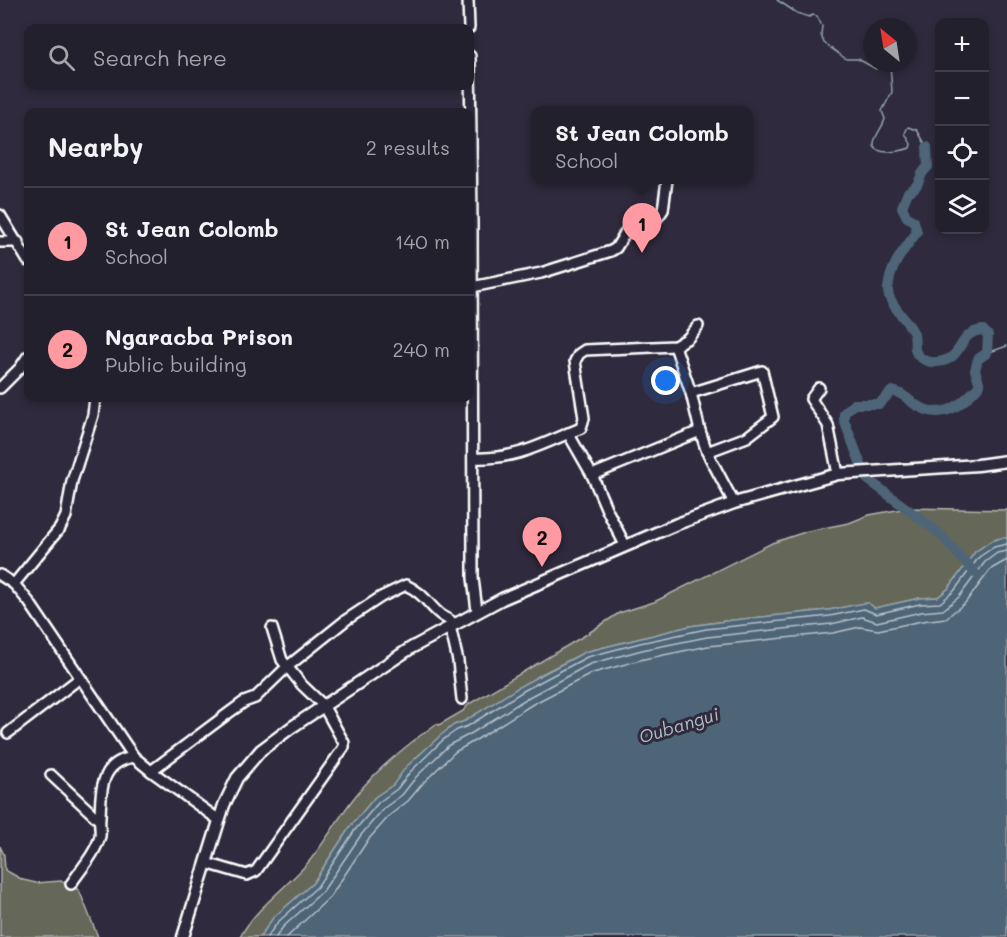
<!DOCTYPE html>
<html lang="en">
<head>
<meta charset="utf-8">
<style>
	body { margin:0; font-family:Mali,sans-serif; background:#2b2836; color:#f1f3f6 }
	.controls { position:absolute; right:18px; top:18px; display:grid; overflow:hidden; border-radius:12px; box-shadow:0 3px 9px #0003 }
	.controls button { width:54px; height:54px; display:grid; place-items:center; padding:0; border:0; border-bottom:2px solid #403e4a; background:#23202e; color:#f1f3f6; font:30px sans-serif }
	.compass { position:absolute; left:863px; top:18px; width:54px; height:54px; border-radius:50%; background:#23202e; box-shadow:0 3px 9px #0003; rotate:330deg }
	.you { position:absolute; left:666px; top:381px; width:21px; height:21px; margin:-15px; border:4px solid #fff; border-radius:50%; background:#1a73e8; box-shadow:0 0 0 9px #1a73e833 }
	.badge { display:grid; place-items:center; width:39px; height:39px; border-radius:50%; background:#ff9aa2; color:#111; font-size:20px; font-weight:700 }
	.pin { position:absolute; translate:-50% -50px; filter:drop-shadow(0 2px 3px #0008) }
	.pin::after { content:''; position:absolute; top:32px; width:21px; height:18px; background:inherit; clip-path:polygon(0 0,100% 0,50% 100%) }
	.popup { position:absolute; left:531px; top:106px; width:222px; height:78px; box-sizing:border-box; display:grid; place-content:center; border-radius:12px; background:#23202e; filter:drop-shadow(0 2px 4px #0005); font-size:20px; white-space:nowrap; color:#a3a3aa }
	.popup b { font-size:22px; color:#f1f3f6 }
	.popup::after { content:''; position:absolute; left:50%; top:100%; margin-left:-12px; border:12px solid transparent; border-top-color:#23202e }
	.list { margin:0; padding:0; list-style:none }
	h2 { display:flex; justify-content:space-between; align-items:center; height:78px; margin:0; padding:0 24px; font-size:26px }
	h2 small { font-size:20px; font-weight:400; color:#a3a3aa }
	.list li { display:grid; grid-template-columns:39px 1fr auto; gap:18px; align-items:center; box-sizing:border-box; height:108px; padding:0 24px; border-top:2px solid #403e4a }
	.list b { display:block; font-size:22px; white-space:nowrap }
	.list p { margin:0; font-size:20px; white-space:nowrap; color:#a3a3aa }
	.list em { font-size:20px; font-style:normal; color:#a3a3aa }
	.icon { flex:none; width:33px; height:33px; fill:none; stroke:currentColor; stroke-width:2; stroke-linecap:round; stroke-linejoin:round }
	.map { position:relative; flex:none; width:1007px; height:937px; overflow:hidden }
	.search { position:absolute; background:#23202e; box-shadow:0 3px 9px #0003; left:24px; top:24px; width:450px; height:66px; display:flex; align-items:center; gap:15px; box-sizing:border-box; padding:0 21px; border-radius:12px; color:#a3a3aa; font-size:22px }
	.panel { position:absolute; background:#23202e; box-shadow:0 3px 9px #0003; left:24px; top:108px; width:450px; height:294px; border-radius:12px }
	.map>svg:first-child { display:block }
	.green { fill:#656759; stroke:#b2b3ac; stroke-width:1.5 }
	.water { fill:#4d6577; stroke:#94a3ad; stroke-width:1.5 }
	.lines { fill:none; stroke-linecap:round; stroke-linejoin:round }
	.shore { stroke:#b8c1c9; stroke-width:1.5 }
	.stream { stroke:#94a3ad; stroke-width:1.5 }
	.river { stroke:#4d6577; stroke-width:10 }
	.minor-casing { stroke:#fff; stroke-width:14 }
	.major-casing { stroke:#fff; stroke-width:15 }
	.minor { stroke:#2f2a3d; stroke-width:9 }
	.major { stroke:#2f2a3d; stroke-width:10 }
	.labels { text-anchor:middle; stroke-width:6; stroke-linejoin:round; paint-order:stroke }
	.water-label { font-size:18px; font-style:italic; fill:#afbac2; stroke:#2f2a3d }
</style>
</head>
<body>
<div class="map">
<svg width="1007" height="937" viewBox="0 0 1007 937">
	<rect width="100%" height="100%" fill="#2f2a3d"/>
	<filter id="ink" filterUnits="userSpaceOnUse"><feTurbulence type="fractalNoise" baseFrequency=".0167" numOctaves="2"/><feDisplacementMap in="SourceGraphic" scale="12" xChannelSelector="R" yChannelSelector="G"/><feConvolveMatrix kernelMatrix="1 2 1 2 8 2 1 2 1" color-interpolation-filters="sRGB"/></filter>
	<g filter="url(#ink)">
		<g class="green">
			<path d="M908,508l99,2v28l-16,3 -16,11 -26,36 -11,9 -18,1 -45,10 -7,-5 -39,7 -96,10 -43,6 -105,26 -43,22 -77,47 -11,4 -35,30 -26,30 -18,12 -25,30 -37,56 -40,35 -13,19h-20c16,-29 43,-47 65,-71 20,-22 33,-49 52,-72 22,-27 51,-50 79,-70l3,1 24,-14 6,-7 118,-70 32,-21 35,-11 118,-59 36,-12 41,-8 20,-8z"/>
			<path d="M0,846l4,9 1,15 18,10 13,3 25,-2 18,9 19,47h-98z"/>
		</g>
		<path class="water" d="M1000,538h7v399h-747l13,-19 40,-35 37,-56 25,-30 18,-12 13,-18 35,-32 13,-10 11,-4 57,-36 63,-33 105,-26 43,-6 96,-10 35,-7h4l7,5 45,-10 18,-1 11,-9 26,-36 16,-11z"/>
		<g class="lines">
			<g class="shore">
				<path d="M267,937l11,-15 39,-35 38,-57 24,-28 18,-13 14,-18 33,-32 13,-9 11,-4 57,-36 62,-33 53,-14 66,-14 124,-13 34,-7 12,5 44,-10 20,-1 14,-12 25,-34 15,-10 13,-3"/>
				<path d="M276,937l7,-10 40,-36 38,-56 23,-27 18,-13 15,-19 32,-31 23,-12 57,-36 61,-33 52,-14 65,-13 124,-13 31,-7 15,5 44,-10 22,-2 16,-13 26,-35 12,-9 10,-2"/>
				<path d="M287,937l43,-40 38,-57 22,-25 18,-14 16,-19 31,-30 21,-12 57,-36 60,-31 51,-14 64,-13 125,-13 27,-6 18,3 44,-9 24,-3 19,-15 26,-34 16,-9"/>
			</g>
			<g class="stream">
				<path d="M777,0l20,13 12,4 4,-2 4,1 5,10 -1,9 3,8 22,16h12l18,10 5,-4 -1,-2"/>
				<path d="M890,63l2,29 -10,19 3,8c-2,8 -10,16 -11,24 -1,14 28,8 36,5l1,-4 -6,-11 3,-6 9,3 10,17"/>
				<path d="M987,353l20,-7"/>
			</g>
			<path class="river" d="M927,147l1,20c-12,9 -4,17 -20,25l-6,15 5,10 7,4 3,11c-13,18 -27,33 -29,57 -1,14 20,31 25,43 4,7 -1,15 4,22 5,6 13,9 20,8 28,-2 19,-30 46,-32l5,5 -1,18 -9,6 -3,11 5,15c-19,20 -36,37 -64,20 -8,-5 -14,-13 -24,-14l-13,13h-25l-10,9v7l22,58 72,54 37,41"/>
			<defs>
				<g id="minor">
					<path d="M468,0l1,28"/>
					<path d="M470,56l2,168 1,354 4,33"/>
					<path d="M0,215l28,46"/>
					<path d="M0,242h18"/>
					<path d="M472,287l69,-14 70,-22 5,-3 14,-23 28,-8 5,-7 4,-30"/>
					<path d="M675,346l16,47 9,38 7,21 27,51"/>
					<path d="M0,388l20,-20 8,-12"/>
					<path d="M819,388l-8,11 17,26 10,49"/>
					<path d="M691,393l71,-22 11,46 -26,20 -40,15"/>
					<path d="M568,433l24,42 15,35 18,35"/>
					<path d="M473,458c43,2 69,-14 108,-30l3,-10 -9,-57 4,-7 6,-4 90,-4 13,-8 10,-12"/>
					<path d="M592,475l108,-44"/>
					<path d="M0,575l14,9 15,18 105,155 17,14 68,49"/>
					<path d="M14,584l46,-56 6,-12 6,-35 21,-66 2,-17"/>
					<path d="M450,626l8,35 4,38"/>
					<path d="M8,733l72,-55"/>
					<path d="M151,771l79,-59 14,-10 11,-4 32,-31 59,-47 35,-23 25,-12c19,9 22,20 35,30 5,4 9,4 13,9"/>
					<path d="M51,775l48,45"/>
					<path d="M206,863l41,12 9,-4 88,-124v-4l-21,-38 -21,-20 -20,-25 -10,-32"/>
					<path d="M71,884c9,-14 25,-31 29,-48 1,-5 -1,-12 0,-18 1,-28 0,-56 34,-61"/>
				</g>
				<path id="major" d="M183,937l41,-132 13,-27 24,-28 31,-23 119,-79 91,-49 175,-75 57,-21 104,-29 140,-9 29,-4"/>
			</defs>
			<use href="#minor" class="minor-casing"/>
			<use href="#major" class="major-casing"/>
			<use href="#minor" class="minor"/>
			<use href="#major" class="major"/>
		</g>
	</g>
	<g class="labels">
		<g class="water-label">
			<text transform="translate(679 726) rotate(-17)" y="6">Oubangui</text>
		</g>
	</g>
</svg>
<div class="controls">
<button>+</button>
<button>−</button>
<button><svg class="icon" aria-label="locate" viewBox="0 0 24 24"><circle cx="12" cy="12" r="6"/><path d="M12 2v4M12 18v4M2 12h4M18 12h4"/></svg></button>
<button><svg class="icon" aria-label="layers" viewBox="0 0 24 24"><path d="M12 4l9 5-9 5-9-5zM3 14l9 5 9-5"/></svg></button>
</div>
<svg class="compass" viewBox="-18 -18 36 36"><path d="M0-13l5 13h-10z" fill="#e53935"/><path d="M0 13l5-13h-10z" fill="#a3a3aa"/></svg>
<div class="you"></div>
<div class="pin badge" style="left:642px;top:253px">1</div>
<div class="popup"><b>St Jean Colomb</b>School</div>
<div class="pin badge" style="left:542px;top:567px">2</div>
<div class="search"><svg class="icon" aria-label="search" viewBox="0 0 24 24"><circle cx="10" cy="10" r="6"/><path d="M15 15l6 6"/></svg>Search here</div>
<section class="panel">
<h2>Nearby<small>2 results</small></h2>
<ul class="list">
<li><span class="badge">1</span><div><b>St Jean Colomb</b><p>School</p></div><em>140 m</em></li>
<li><span class="badge">2</span><div><b>Ngaracba Prison</b><p>Public building</p></div><em>240 m</em></li>
</ul>
</section>
</div>
</body>
</html>
